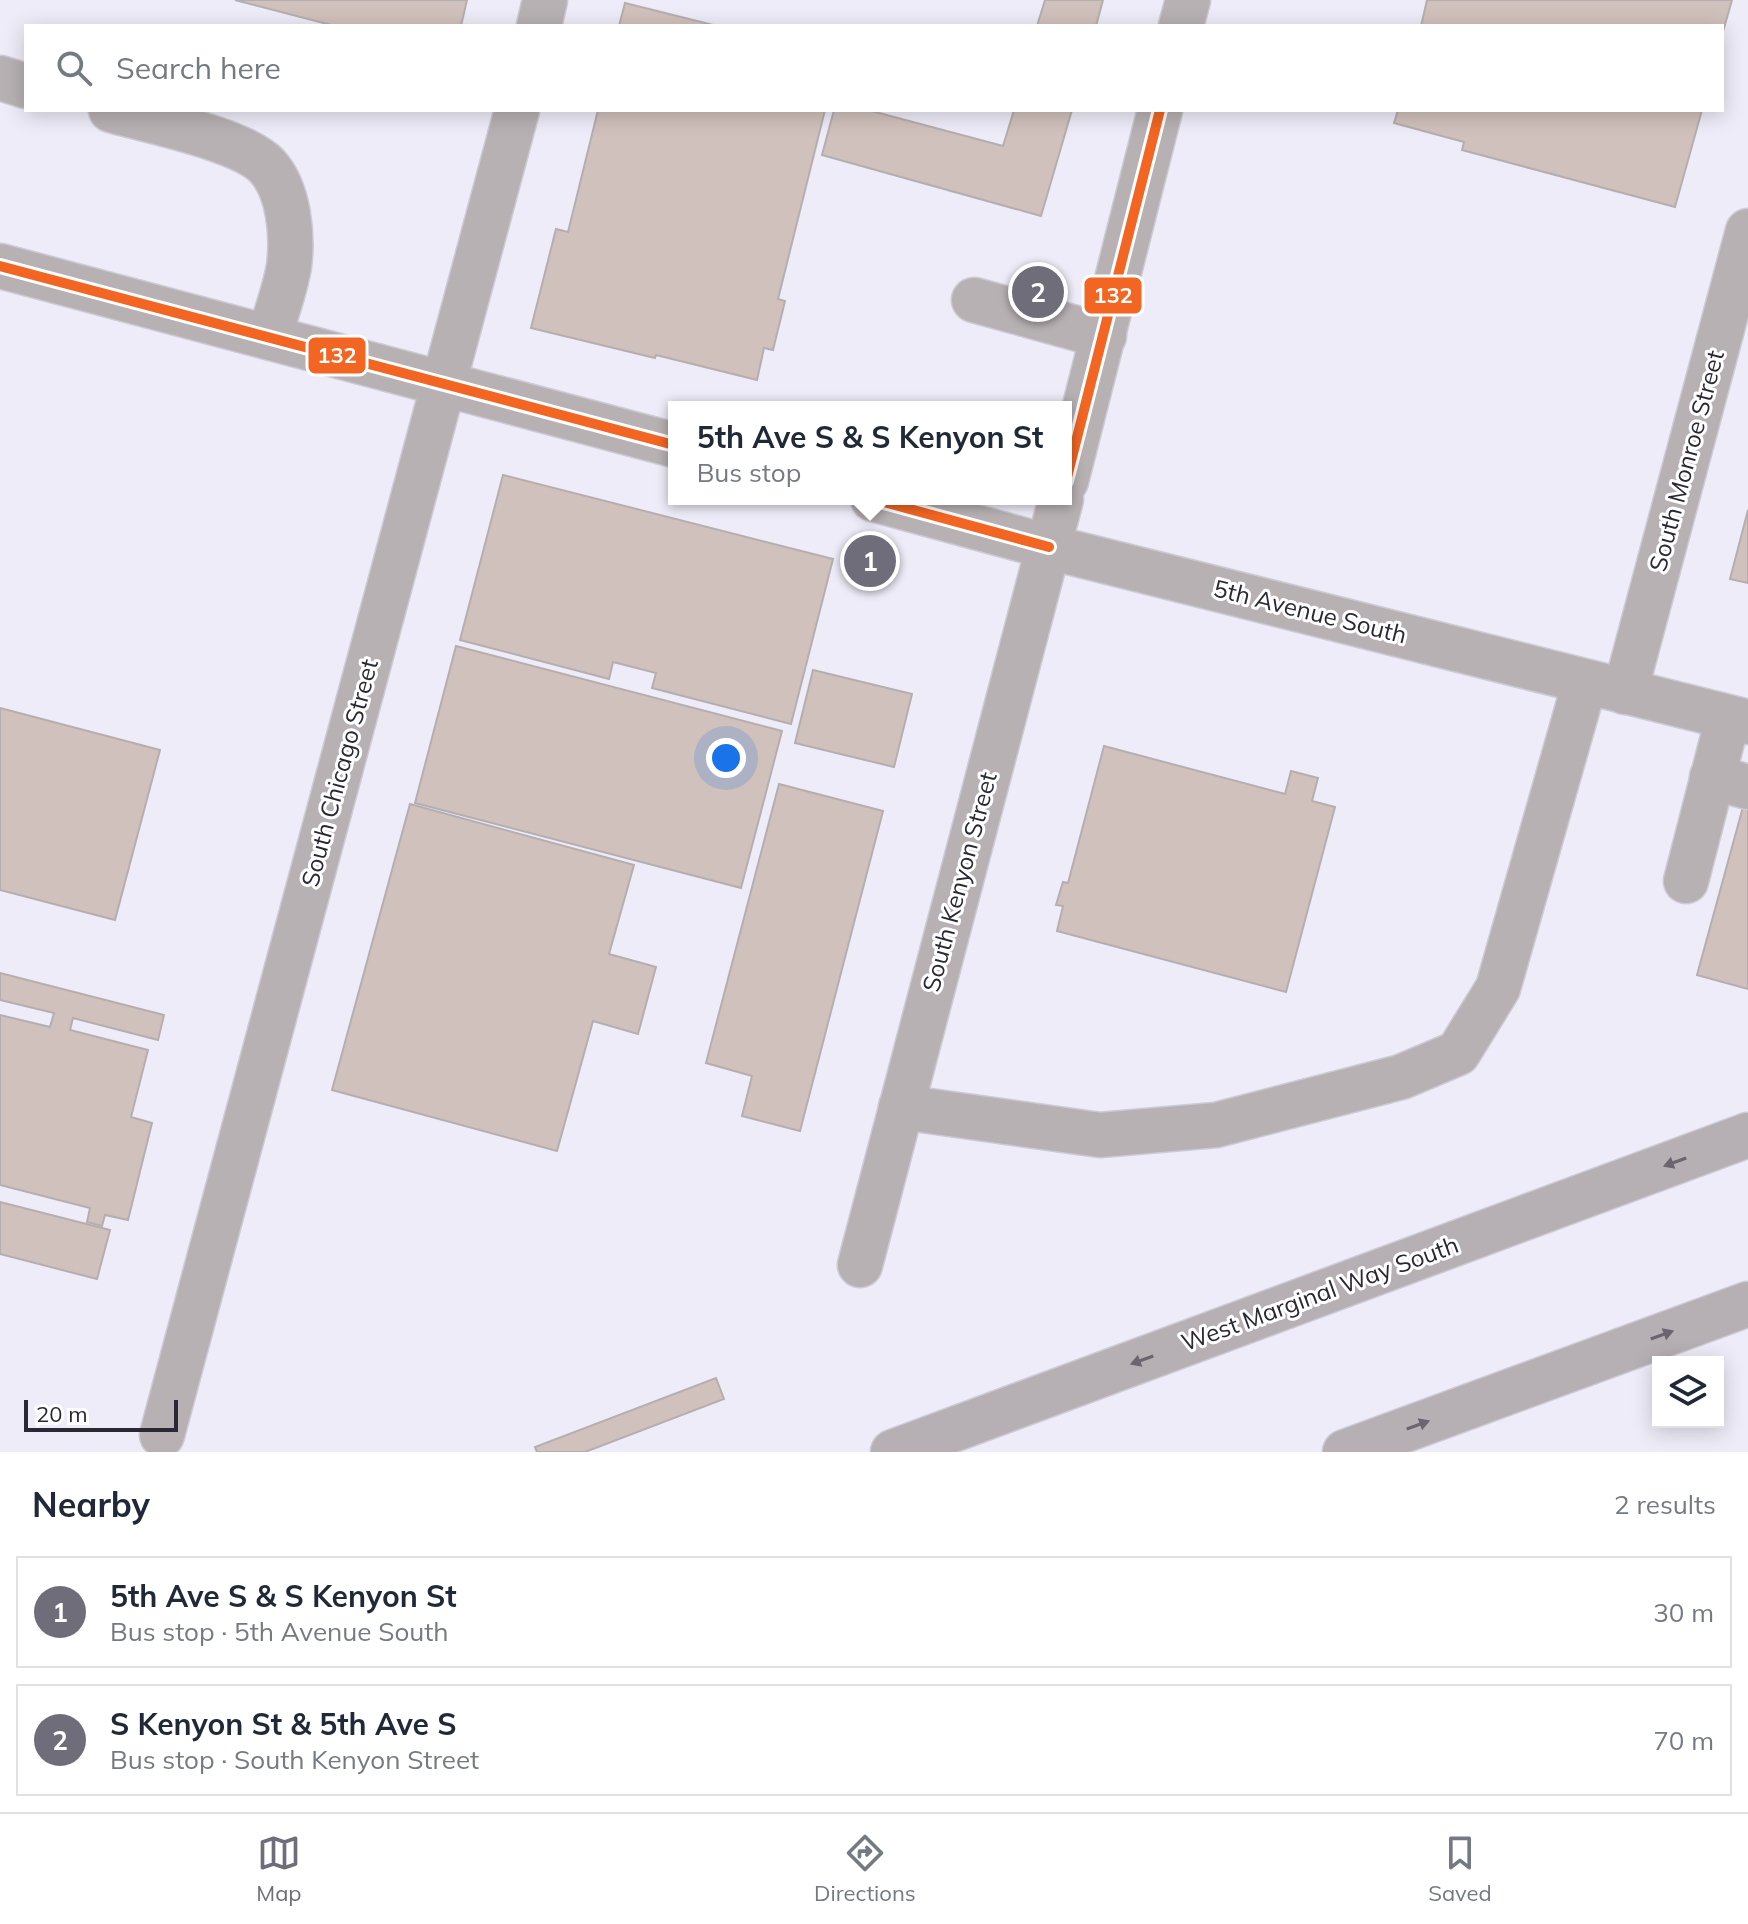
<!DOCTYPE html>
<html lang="en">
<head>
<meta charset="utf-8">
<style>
	body { margin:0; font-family:Mulish,sans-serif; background:#f2f2f3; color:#1f2937 }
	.controls { position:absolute; right:24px; bottom:24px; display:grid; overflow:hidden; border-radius:0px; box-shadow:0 4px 20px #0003 }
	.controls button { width:72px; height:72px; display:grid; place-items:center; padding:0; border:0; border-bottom:2px solid #e0e1e3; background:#fff; color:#1f2937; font:40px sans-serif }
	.scale { position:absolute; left:24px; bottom:20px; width:154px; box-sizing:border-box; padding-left:8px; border:4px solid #2b2836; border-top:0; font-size:22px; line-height:28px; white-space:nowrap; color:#2b2836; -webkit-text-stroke:6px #fff; paint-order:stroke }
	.you { position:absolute; left:726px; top:758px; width:28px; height:28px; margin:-20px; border:6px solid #fff; border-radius:50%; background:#1a73e8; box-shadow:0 0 0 12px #1a73e833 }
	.badge { display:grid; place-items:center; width:52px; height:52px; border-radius:50%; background:#6f6d7a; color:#fff; font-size:26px; font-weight:700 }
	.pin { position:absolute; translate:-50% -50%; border:4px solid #fff; box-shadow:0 2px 8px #0006 }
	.popup { position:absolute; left:668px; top:401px; width:404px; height:104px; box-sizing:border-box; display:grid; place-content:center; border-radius:0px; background:#fff; filter:drop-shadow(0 2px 6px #0005); font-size:26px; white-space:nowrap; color:#747a83 }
	.popup b { font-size:30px; color:#1f2937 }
	.popup::after { content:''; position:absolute; left:50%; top:100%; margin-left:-16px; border:16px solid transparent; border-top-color:#fff }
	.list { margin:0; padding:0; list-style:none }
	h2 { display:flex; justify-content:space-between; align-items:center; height:104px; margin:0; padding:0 32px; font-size:34px }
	h2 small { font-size:26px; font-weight:400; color:#747a83 }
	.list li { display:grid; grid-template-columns:52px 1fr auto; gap:24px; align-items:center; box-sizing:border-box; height:112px; margin:0 16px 16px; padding:0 16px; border:2px solid #e0e1e3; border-radius:0px }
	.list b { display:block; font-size:30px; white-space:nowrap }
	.list p { margin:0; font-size:26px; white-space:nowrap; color:#747a83 }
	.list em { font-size:26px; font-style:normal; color:#747a83 }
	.icon { flex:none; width:44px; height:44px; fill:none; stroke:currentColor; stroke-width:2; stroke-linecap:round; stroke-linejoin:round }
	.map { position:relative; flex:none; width:1748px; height:1452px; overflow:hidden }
	.search { position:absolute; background:#fff; box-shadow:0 4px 20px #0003; left:24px; right:24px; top:24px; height:88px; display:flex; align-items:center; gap:20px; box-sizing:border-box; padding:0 28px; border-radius:0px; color:#747a83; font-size:30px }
	.sheet { height:360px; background:#fff }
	nav { display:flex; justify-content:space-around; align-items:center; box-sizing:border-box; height:112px; border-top:2px solid #e0e1e3; background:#fff; font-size:22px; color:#747a83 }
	nav a { display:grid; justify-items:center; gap:4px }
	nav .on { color:#6f6d7a }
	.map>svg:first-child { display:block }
	.building { fill:#d1c1bc; stroke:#b5aeb0; stroke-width:2 }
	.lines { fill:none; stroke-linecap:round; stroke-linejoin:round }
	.minor-casing { stroke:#cccad4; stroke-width:47 }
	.highway-casing { stroke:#cccad4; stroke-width:47 }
	.minor { stroke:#b8b1b4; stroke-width:44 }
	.highway { stroke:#b6afb4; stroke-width:44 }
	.bus-1-casing { stroke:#fff; stroke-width:16 }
	.bus-1 { stroke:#f26522; stroke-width:10 }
	.oneway { fill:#6a656f }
	.labels { text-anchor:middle; stroke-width:6; stroke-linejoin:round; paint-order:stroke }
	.street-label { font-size:24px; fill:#2b2836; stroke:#fff }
	.line-badge { stroke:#fff; stroke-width:3 }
	.badge-label { font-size:22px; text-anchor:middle; font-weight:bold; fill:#fff }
</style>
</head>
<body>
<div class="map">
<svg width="1748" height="1452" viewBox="0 0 1748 1452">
	<rect width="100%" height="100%" fill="#eeecf8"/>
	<g class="building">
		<path d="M235,0h232l-6,26h-126z"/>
		<path d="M1045,0h58l-7,26h-59z"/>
		<path d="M1427,0h305l-10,35v-9h-301z"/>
		<path d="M625,3l92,23h-98z"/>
		<path d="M598,110h227l-47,189 7,2 -12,49 -9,-2 -7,32 -101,-25 -1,3 -124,-30 25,-99 12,3z"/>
		<path d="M834,110h34l135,36 11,-36h58l-31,106 -219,-61z"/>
		<path d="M1398,110h304l-27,97 -213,-57 2,-8 -70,-19z"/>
		<path d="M503,475l330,84 -42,165 -139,-36 4,-15 -43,-11 -4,17 -149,-39z"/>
		<path d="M1748,510v73l-18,-4z"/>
		<path d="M456,646l326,85 -41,157 -326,-85z"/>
		<path d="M813,670l99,24 -18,73 -99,-24z"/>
		<path d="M0,708l160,42 -45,170 -115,-30z"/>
		<path d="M1104,746l181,48 6,-23 27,7 -6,23 23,6 -49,185 -229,-61 6,-25 -7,-1 7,-23 5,1z"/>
		<path d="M779,784l104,27 -83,320 -58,-15 10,-40 -46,-13z"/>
		<path d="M1746,796l2,1v192l-51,-14z"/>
		<path d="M410,804l224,61 -25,89 47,13 -18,67 -45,-13 -36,130 -225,-61z"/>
		<path d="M0,973l164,42 -6,25 -85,-22 -3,12 78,20 -17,67 21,6 -24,97 -23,-5 -3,11 -15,-4 3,-14 -90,-23v-170l50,12 4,-14 -54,-13z"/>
		<path d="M0,1202l110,28 -13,49 -97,-25z"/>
		<path d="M716,1378l8,21 -139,53h-48l-2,-5z"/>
	</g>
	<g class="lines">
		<defs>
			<g id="minor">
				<path d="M539,26l6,-26"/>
				<path d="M1181,26l7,-26"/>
				<path d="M0,78l26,8"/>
				<path d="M111,110c37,11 131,29 156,56 22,24 26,69 22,100 -4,24 -13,48 -20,71"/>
				<path d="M0,266l674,179"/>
				<path d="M974,300l130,36"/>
				<path d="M1066,481l94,-371"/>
				<path d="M873,499l176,48 699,175"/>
				<path d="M1625,692l123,-461"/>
				<path d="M1712,777l36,10"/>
				<path d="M1686,881l42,-163"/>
				<path d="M901,1107l199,28 116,-10 185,-48 57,-24 40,-65 87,-306"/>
				<path d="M860,1265l201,-766"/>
				<path d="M162,1435l355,-1325"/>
			</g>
			<g id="highway">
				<path d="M893,1452l855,-317"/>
				<path d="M1345,1452l403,-148"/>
			</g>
		</defs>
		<use href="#minor" class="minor-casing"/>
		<use href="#highway" class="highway-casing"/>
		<use href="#minor" class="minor"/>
		<use href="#highway" class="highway"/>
		<defs>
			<g id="bus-1">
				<path d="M0,266l674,179"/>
				<path d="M1066,481l94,-371"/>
				<path d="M873,499l176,48"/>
			</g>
		</defs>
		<use href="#bus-1" class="bus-1-casing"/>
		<use href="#bus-1" class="bus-1"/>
	</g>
	<defs><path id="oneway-solid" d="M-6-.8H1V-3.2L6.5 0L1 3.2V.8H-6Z" transform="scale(2)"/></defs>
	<g class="oneway">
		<use href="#oneway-solid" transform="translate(1675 1162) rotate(160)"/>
		<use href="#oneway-solid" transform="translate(1662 1335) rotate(-20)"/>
		<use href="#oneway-solid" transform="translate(1142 1360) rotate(160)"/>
		<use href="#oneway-solid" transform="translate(1418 1425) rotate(-20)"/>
	</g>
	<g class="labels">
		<g class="street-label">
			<text transform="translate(1687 461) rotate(-75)" y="8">South Monroe Street</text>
			<text transform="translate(1310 612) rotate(14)" y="8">5th Avenue South</text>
			<text transform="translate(340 773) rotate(-75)" y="8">South Chicago Street</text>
			<text transform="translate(960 882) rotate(-75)" y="8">South Kenyon Street</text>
			<text transform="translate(1320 1294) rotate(-20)" y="8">West Marginal Way South</text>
		</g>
	</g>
	<g class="line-badge">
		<rect x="1083" y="276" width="60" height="39" rx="8" fill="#f26522"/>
		<rect x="307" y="336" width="60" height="39" rx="8" fill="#f26522"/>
	</g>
	<g class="badge-label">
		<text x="1113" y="303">132</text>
		<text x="337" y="363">132</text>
	</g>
</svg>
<div class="controls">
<button><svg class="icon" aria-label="layers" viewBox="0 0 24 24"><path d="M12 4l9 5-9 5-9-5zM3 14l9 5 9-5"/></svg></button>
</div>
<div class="scale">20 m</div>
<div class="you"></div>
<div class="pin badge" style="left:870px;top:561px">1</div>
<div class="popup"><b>5th Ave S &amp; S Kenyon St</b>Bus stop</div>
<div class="pin badge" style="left:1038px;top:292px">2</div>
<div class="search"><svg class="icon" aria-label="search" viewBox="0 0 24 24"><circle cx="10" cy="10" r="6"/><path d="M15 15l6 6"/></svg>Search here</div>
</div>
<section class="sheet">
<h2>Nearby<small>2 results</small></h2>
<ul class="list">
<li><span class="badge">1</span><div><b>5th Ave S &amp; S Kenyon St</b><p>Bus stop · 5th Avenue South</p></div><em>30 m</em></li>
<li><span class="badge">2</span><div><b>S Kenyon St &amp; 5th Ave S</b><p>Bus stop · South Kenyon Street</p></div><em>70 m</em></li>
</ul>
</section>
<nav>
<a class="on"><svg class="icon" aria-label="map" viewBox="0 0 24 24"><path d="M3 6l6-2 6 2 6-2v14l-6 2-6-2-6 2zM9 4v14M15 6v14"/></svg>Map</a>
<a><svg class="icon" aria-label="directions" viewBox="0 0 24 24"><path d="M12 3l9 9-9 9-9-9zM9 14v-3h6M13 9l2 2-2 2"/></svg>Directions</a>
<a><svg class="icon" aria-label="saved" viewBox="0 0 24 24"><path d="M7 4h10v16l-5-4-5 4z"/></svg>Saved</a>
</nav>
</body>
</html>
